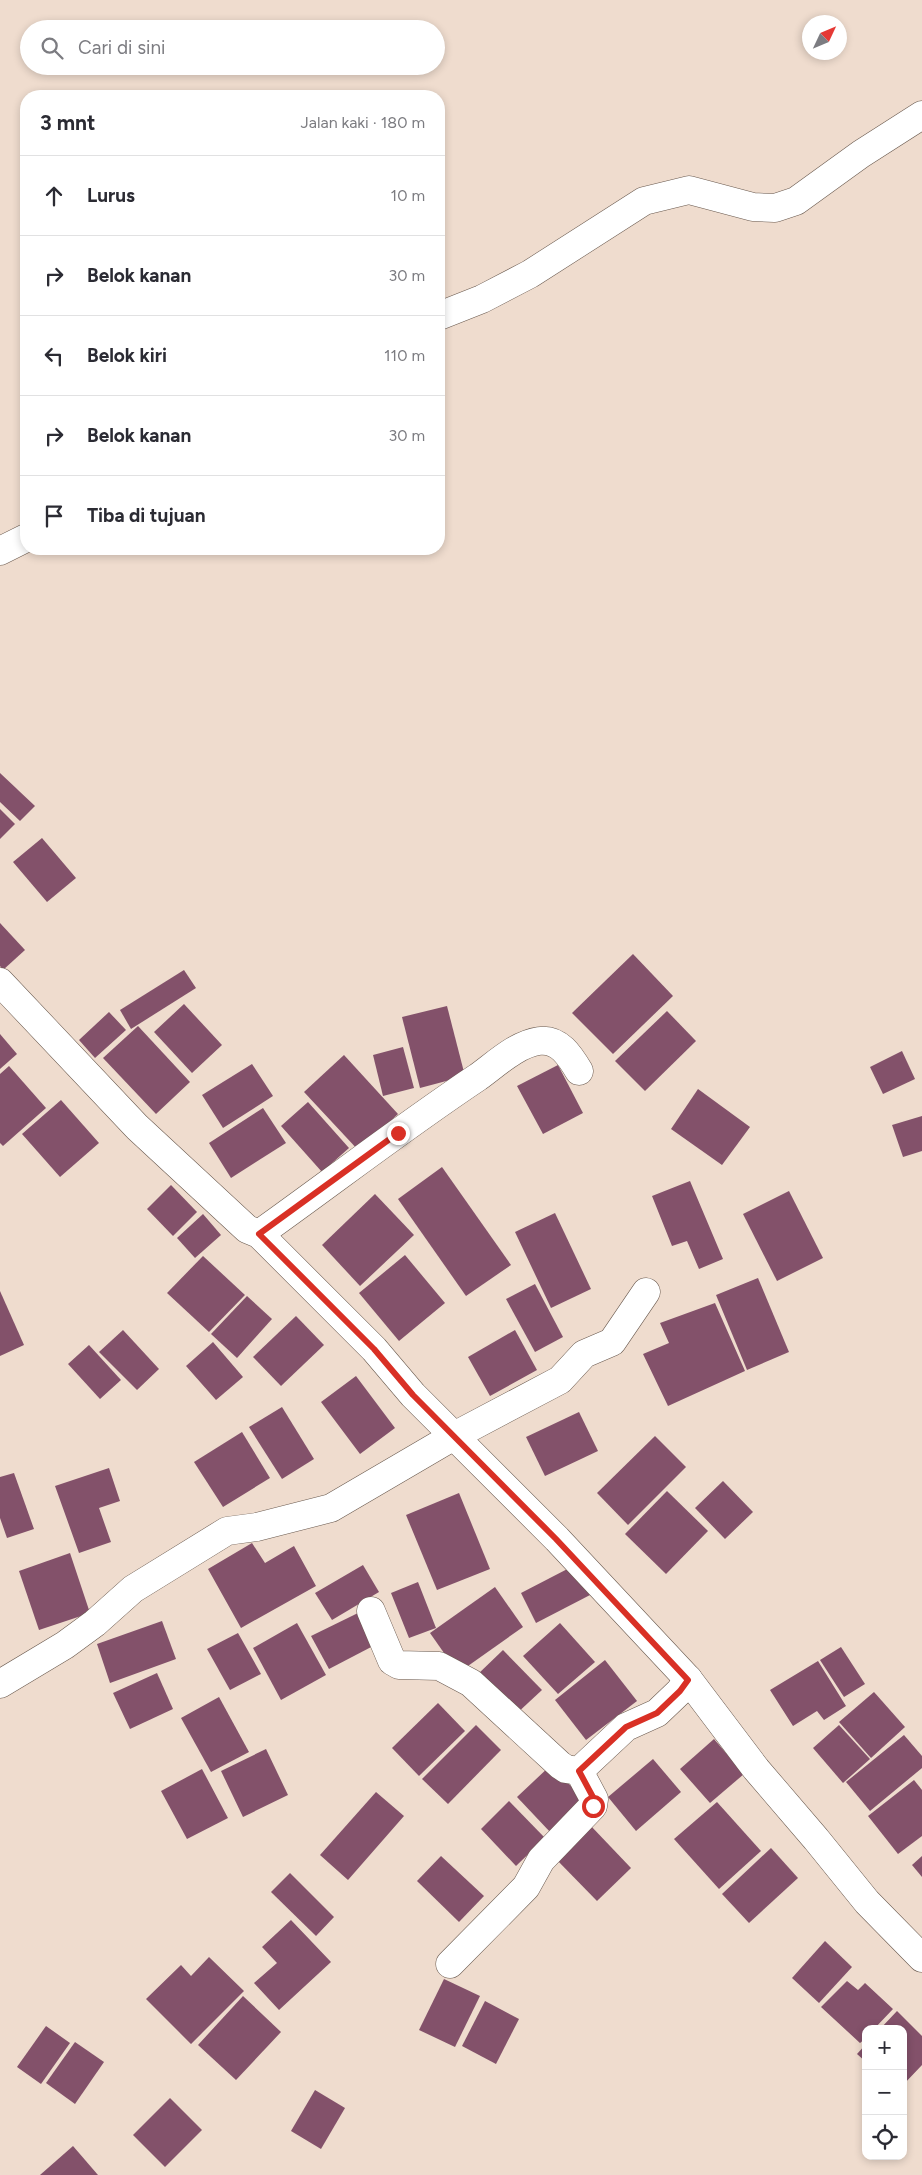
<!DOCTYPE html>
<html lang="id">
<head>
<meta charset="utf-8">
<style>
	body { margin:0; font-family:Figtree,sans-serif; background:#f7f7f7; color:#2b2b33 }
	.controls { position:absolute; right:15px; bottom:15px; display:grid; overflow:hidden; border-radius:10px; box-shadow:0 2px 8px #0003 }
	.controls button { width:45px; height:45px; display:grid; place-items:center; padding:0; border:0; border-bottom:1px solid #e1e1e2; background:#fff; color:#2b2b33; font:25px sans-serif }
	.compass { position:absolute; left:802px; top:15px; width:45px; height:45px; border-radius:50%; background:#fff; box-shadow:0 2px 8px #0003; rotate:46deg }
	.stop { position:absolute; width:15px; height:15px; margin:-11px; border:4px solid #d93025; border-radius:50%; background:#fff }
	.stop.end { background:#d93025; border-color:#fff; box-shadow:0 1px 5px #0008 }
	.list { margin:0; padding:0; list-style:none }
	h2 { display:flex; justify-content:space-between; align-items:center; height:65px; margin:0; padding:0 20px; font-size:21px }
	h2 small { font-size:16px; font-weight:400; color:#7c7c81 }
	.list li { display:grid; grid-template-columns:32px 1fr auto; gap:15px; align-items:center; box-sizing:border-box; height:80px; padding:0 20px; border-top:1px solid #e1e1e2 }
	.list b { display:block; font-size:19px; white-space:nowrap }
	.list em { font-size:16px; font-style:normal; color:#7c7c81 }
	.icon { flex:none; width:28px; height:28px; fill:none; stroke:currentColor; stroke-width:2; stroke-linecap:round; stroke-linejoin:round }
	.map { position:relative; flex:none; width:922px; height:2175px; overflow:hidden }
	.search { position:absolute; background:#fff; box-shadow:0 2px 8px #0003; left:20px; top:20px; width:425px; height:55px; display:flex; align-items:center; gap:12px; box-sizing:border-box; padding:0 18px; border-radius:28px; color:#7c7c81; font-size:19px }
	.panel { position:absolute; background:#fff; box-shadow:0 2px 8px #0003; left:20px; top:90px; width:425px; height:465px; border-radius:20px }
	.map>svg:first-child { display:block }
	.building { fill:#83516a }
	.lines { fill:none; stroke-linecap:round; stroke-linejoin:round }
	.street-casing { stroke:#69594e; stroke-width:29 }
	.secondary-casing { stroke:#69594e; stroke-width:29 }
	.street { stroke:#fff; stroke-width:28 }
	.secondary { stroke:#fff; stroke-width:28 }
	.route { stroke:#d93025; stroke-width:6 }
</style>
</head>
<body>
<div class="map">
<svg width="922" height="2175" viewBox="0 0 922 2175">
	<rect width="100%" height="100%" fill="#efdcce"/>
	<g class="building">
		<path d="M0,773l35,33 -15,15 -20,-19z"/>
		<path d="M0,809l15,15 -15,15z"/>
		<path d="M42,838l34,40 -29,24 -34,-40z"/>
		<path d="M0,923l25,27 -22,20 -3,-4z"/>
		<path d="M633,954l40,42 -60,58 -41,-41z"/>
		<path d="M184,970l12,18 -65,41 -11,-19z"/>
		<path d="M184,1004l38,41 -30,28 -38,-41z"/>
		<path d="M447,1006l18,70 -45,12 -18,-71z"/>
		<path d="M667,1011l29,30 -51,50 -30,-30z"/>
		<path d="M109,1012l17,18 -31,28 -16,-18z"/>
		<path d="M138,1026l52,56 -34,32 -53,-56z"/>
		<path d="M0,1034l17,20 -17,15z"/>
		<path d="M403,1047l11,41 -31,8 -10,-41z"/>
		<path d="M902,1051l13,28 -32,15 -13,-27z"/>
		<path d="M344,1055l54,59 -39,37 -55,-59z"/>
		<path d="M252,1064l21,32 -50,32 -21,-33z"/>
		<path d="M558,1065l25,48 -40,21 -26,-48z"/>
		<path d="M9,1066l37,42 -43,38 -3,-3v-69z"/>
		<path d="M698,1089l52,38 -28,38 -51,-36z"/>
		<path d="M61,1100l38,43 -39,34 -38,-43z"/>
		<path d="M308,1102l41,46 -27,24 -41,-46z"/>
		<path d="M263,1108l23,35 -55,35 -22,-35z"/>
		<path d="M922,1116v35l-19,6 -11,-32z"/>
		<path d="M442,1167l69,98 -45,31 -68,-97z"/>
		<path d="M690,1181l33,78 -24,10 -12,-28 -15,5 -20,-50z"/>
		<path d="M171,1185l26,27 -24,24 -26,-27z"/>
		<path d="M789,1191l34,67 -46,23 -34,-67z"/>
		<path d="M375,1194l39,41 -54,51 -38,-41z"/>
		<path d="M555,1213l36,76 -40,19 -36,-76z"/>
		<path d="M203,1214l18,21 -26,23 -18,-20z"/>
		<path d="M405,1255l40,48 -46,38 -40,-48z"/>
		<path d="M203,1256l42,39 -36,37 -42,-39z"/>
		<path d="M758,1278l31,74 -42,18 -31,-75z"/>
		<path d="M535,1284l28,53 -28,15 -29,-53z"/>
		<path d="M0,1291l24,54 -24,11z"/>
		<path d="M247,1296l25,23 -35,39 -26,-24z"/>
		<path d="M715,1303l30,68 -77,35 -25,-52 26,-11 -9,-20z"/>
		<path d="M296,1316l28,29 -43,41 -28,-29z"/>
		<path d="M123,1330l36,39 -22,21 -38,-38z"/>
		<path d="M515,1330l22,40 -47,26 -22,-39z"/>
		<path d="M213,1342l30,35 -27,23 -30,-34z"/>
		<path d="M89,1345l32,35 -21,19 -32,-35z"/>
		<path d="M356,1376l39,52 -35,26 -39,-52z"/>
		<path d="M282,1407l32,52 -32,20 -33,-52z"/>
		<path d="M579,1412l19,39 -53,25 -19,-39z"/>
		<path d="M242,1432l28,46 -47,29 -29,-45z"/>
		<path d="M655,1436l31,31 -58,58 -31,-32z"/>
		<path d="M109,1468l11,33 -21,7 12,34 -32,11 -24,-67z"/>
		<path d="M14,1473l20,56 -27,9 -7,-20v-41z"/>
		<path d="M723,1481l30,31 -28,27 -30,-31z"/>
		<path d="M667,1491l41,40 -42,43 -41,-40z"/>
		<path d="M459,1493l31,76 -53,21 -31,-75z"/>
		<path d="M252,1543l13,20 29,-17 22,40 -75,42 -33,-59z"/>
		<path d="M70,1553l20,60 -51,17 -20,-59z"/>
		<path d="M577,1564l15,30 -56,29 -15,-30z"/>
		<path d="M363,1565l16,27 -47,28 -17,-27z"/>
		<path d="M418,1582l18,46 -27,10 -18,-45z"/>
		<path d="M495,1587l28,40 -65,46 -28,-40z"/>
		<path d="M358,1613l17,32 -46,24 -18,-33z"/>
		<path d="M162,1621l14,38 -66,24 -13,-39z"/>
		<path d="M297,1623l29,52 -45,25 -28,-52z"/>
		<path d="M560,1623l35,39 -37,32 -35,-38z"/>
		<path d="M238,1633l23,41 -31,16 -23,-41z"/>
		<path d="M841,1647l24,37 -21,13 -24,-37z"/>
		<path d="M503,1650l39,40 -28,26 -38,-40z"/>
		<path d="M605,1660l32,41 -51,39 -31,-40z"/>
		<path d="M818,1661l28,45 -22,14 -7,-9 -24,15 -23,-36z"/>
		<path d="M157,1673l16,36 -43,20 -17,-36z"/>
		<path d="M874,1692l31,35 -34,31 -32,-36z"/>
		<path d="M219,1697l30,55 -38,20 -30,-54z"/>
		<path d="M438,1703l27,28 -46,45 -27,-28z"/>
		<path d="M476,1725l25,25 -53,54 -26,-25z"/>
		<path d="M839,1725l31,34 -27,24 -30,-35z"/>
		<path d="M904,1735l18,21v12l-52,43 -24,-29z"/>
		<path d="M714,1739l30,35 -34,29 -30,-34z"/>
		<path d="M266,1749l22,46 -45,22 -22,-46z"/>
		<path d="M653,1759l28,33 -45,39 -28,-34z"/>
		<path d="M551,1765l34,36 -34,32 -34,-36z"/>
		<path d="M202,1769l26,49 -41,21 -26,-48z"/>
		<path d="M914,1780l8,10v46l-24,18 -30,-38z"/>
		<path d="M376,1792l28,24 -56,64 -28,-25z"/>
		<path d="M509,1801l36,37 -29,28 -35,-37z"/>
		<path d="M717,1802l44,49 -42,38 -45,-50z"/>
		<path d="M590,1825l41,43 -34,33 -42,-43z"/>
		<path d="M771,1848l27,30 -49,45 -27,-29z"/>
		<path d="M441,1856l43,40 -25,26 -42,-41z"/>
		<path d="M922,1856v21l-10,-12z"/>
		<path d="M290,1873l44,44 -18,19 -45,-44z"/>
		<path d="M291,1920l40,42 -52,48 -25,-27 23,-20 -15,-16z"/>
		<path d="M825,1941l27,26 -33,36 -27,-25z"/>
		<path d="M209,1957l35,34 -53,53 -45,-45 35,-34 10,11z"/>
		<path d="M444,1979l36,17 -25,51 -36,-17z"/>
		<path d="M847,1981l11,9 7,-7 28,26 -19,20h-8v9l-6,5 -39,-36z"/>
		<path d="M243,1996l38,36 -45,48 -38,-35z"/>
		<path d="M485,2001l34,18 -23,45 -34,-18z"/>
		<path d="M897,2011l25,25v29l-19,20v-56h-23z"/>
		<path d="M46,2026l24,17 -29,41 -24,-17z"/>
		<path d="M75,2042l29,20 -29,42 -29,-21z"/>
		<path d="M866,2044v18l-9,-8z"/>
		<path d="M315,2090l30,18 -24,41 -30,-18z"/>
		<path d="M170,2098l32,32 -37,37 -32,-32z"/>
		<path d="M73,2146l25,29h-58z"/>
	</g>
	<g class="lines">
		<defs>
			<g id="street">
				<path d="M439,316l43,-17 48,-25 114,-73 45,-11 64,17 22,1 21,-7 65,-47 61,-39"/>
				<path d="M0,551l26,-13"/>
				<path d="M259,1234c73,-52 144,-107 219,-157 18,-13 39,-33 61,-36 20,-3 31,15 40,30"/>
				<path d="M371,1611l21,50 7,4 40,1 32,17 89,82 6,4 13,2 47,-44 31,-14 23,-22 8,-12"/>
				<path d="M0,1684l65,-39 30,-22 38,-34 94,-58 30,-4 74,-19 123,-72 106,-56 24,-26 28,-12 34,-50"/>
				<path d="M450,1964l76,-77 15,-27 52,-54 1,-7 -15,-28"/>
			</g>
			<path id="secondary" d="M0,982l137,145 110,102 12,5 115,115 39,46 144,144 131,140 68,90 60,70 51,63 55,56"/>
		</defs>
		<use href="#street" class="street-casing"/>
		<use href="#secondary" class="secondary-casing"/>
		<use href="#street" class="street"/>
		<use href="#secondary" class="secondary"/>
	</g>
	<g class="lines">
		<path class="route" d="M398,1133l-139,101 115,115 39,46 143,144 132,141 -8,11 -23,22 -31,14 -47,44 15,28 -1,7"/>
	</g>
</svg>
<div class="controls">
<button>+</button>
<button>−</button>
<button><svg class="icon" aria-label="locate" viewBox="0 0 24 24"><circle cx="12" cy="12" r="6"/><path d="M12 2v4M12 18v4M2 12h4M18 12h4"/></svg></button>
</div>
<svg class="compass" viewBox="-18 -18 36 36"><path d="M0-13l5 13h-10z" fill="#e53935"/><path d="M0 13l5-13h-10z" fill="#7c7c81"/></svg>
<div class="stop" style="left:593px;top:1806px"></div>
<div class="stop end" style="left:398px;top:1133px"></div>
<div class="search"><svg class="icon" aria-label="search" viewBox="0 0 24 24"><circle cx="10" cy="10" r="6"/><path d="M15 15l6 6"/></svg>Cari di sini</div>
<section class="panel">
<h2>3 mnt<small>Jalan kaki · 180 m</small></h2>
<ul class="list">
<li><svg class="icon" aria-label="ahead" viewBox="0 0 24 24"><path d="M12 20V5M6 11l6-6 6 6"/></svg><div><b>Lurus</b></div><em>10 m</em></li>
<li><svg class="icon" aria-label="right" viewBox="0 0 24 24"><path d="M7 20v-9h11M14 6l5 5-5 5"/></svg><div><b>Belok kanan</b></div><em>30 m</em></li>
<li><svg class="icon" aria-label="left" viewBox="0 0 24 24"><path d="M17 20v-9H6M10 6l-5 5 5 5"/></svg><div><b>Belok kiri</b></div><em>110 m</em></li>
<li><svg class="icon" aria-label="right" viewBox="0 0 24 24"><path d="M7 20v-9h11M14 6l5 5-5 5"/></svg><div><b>Belok kanan</b></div><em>30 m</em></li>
<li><svg class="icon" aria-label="arrive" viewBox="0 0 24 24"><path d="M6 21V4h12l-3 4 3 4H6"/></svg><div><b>Tiba di tujuan</b></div></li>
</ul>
</section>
</div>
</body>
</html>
